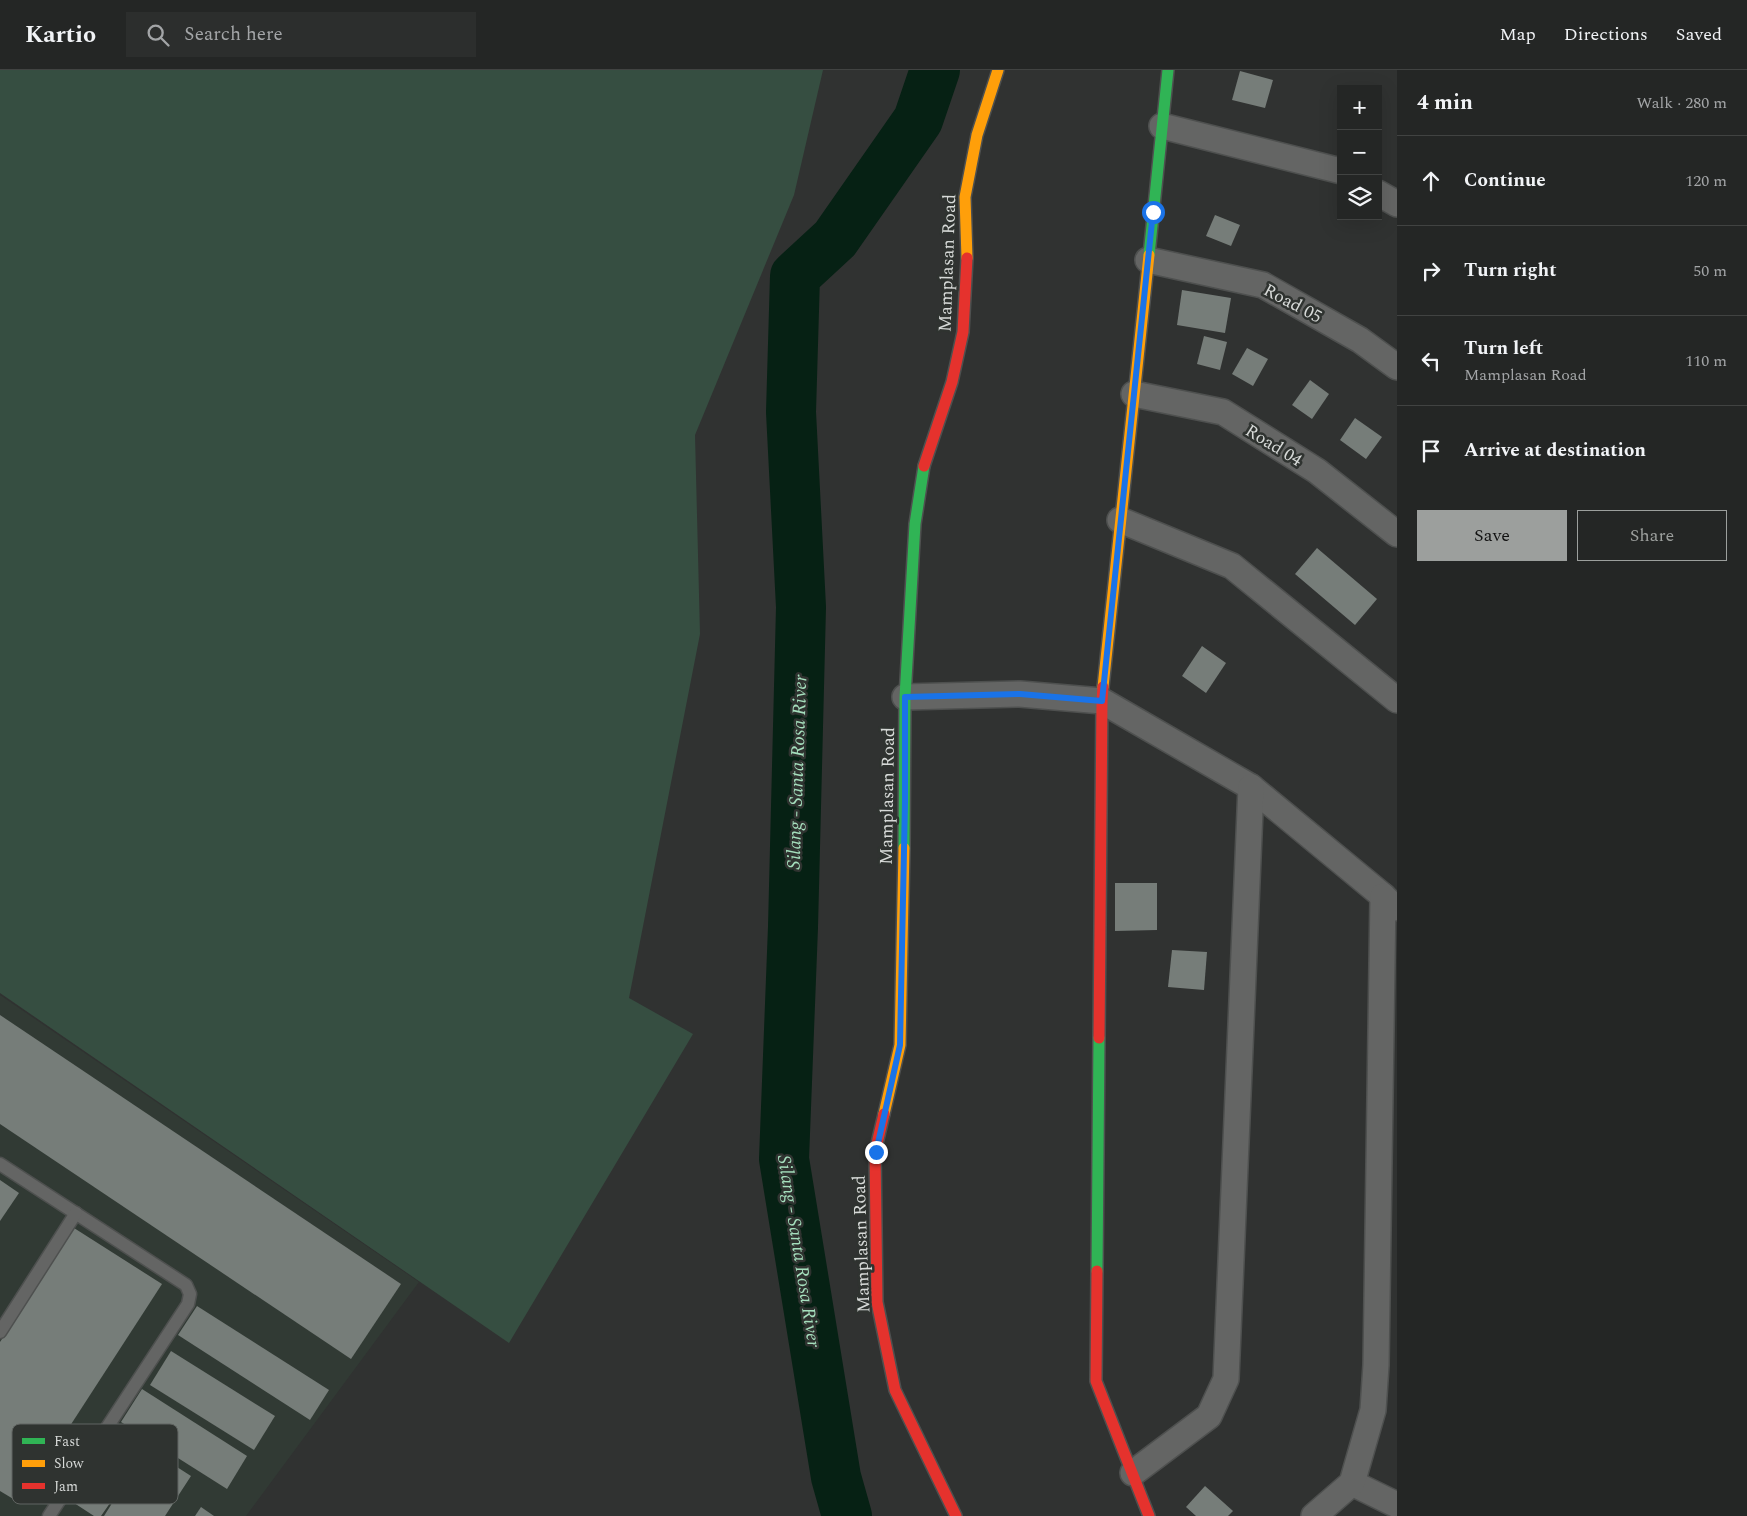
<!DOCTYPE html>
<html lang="en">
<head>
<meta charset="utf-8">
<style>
	body { margin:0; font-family:Spectral,serif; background:#2c2e2d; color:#f1f3f6 }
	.controls { position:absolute; right:15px; top:15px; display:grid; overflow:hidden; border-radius:0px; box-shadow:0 5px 20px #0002 }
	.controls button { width:45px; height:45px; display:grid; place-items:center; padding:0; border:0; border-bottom:1px solid #414342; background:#242625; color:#f1f3f6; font:25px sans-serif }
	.stop { position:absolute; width:15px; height:15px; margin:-11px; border:4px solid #1a73e8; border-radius:50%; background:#fff }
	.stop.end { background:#1a73e8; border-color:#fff; box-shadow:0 1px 5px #0008 }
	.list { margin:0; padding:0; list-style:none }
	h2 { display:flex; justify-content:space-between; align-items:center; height:65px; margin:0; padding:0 20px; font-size:21px }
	h2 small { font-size:16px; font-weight:400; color:#a3a5a7 }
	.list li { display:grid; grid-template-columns:32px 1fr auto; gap:15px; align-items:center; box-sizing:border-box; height:90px; padding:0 20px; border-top:1px solid #414342 }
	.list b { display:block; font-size:19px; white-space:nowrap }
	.list p { margin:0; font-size:16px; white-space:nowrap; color:#a3a5a7 }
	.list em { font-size:16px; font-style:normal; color:#a3a5a7 }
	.actions { display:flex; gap:10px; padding:15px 20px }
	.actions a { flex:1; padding:11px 0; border:1px solid #9c9f9d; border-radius:0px; text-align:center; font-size:18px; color:#9c9f9d }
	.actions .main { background:#9c9f9d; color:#111 }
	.icon { flex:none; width:28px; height:28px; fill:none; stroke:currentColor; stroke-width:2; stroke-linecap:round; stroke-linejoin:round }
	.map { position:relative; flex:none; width:1397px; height:1446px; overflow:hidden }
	header { display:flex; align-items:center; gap:30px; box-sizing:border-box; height:70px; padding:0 25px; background:#242625; border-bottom:1px solid #414342 }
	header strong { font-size:24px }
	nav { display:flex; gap:28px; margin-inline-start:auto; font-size:18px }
	.search { width:350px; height:45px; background:#2c2e2d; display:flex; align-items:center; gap:12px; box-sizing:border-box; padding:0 18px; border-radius:0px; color:#a3a5a7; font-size:19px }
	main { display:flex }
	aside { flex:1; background:#242625 }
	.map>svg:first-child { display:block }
	.built { fill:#313a34 }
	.green { fill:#364e41 }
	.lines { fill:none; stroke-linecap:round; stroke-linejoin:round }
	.river { stroke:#062114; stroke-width:50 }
	.building { fill:#767d79 }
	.lane-casing { stroke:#4e504f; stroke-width:15 }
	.street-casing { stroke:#4e504f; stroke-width:28 }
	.fast-casing { stroke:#4e504f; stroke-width:14 }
	.slow-casing { stroke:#4e504f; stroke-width:14 }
	.jam-casing { stroke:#4e504f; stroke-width:14 }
	.lane { stroke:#646564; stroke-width:12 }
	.street { stroke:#646564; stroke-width:25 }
	.fast { stroke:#30b455; stroke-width:11 }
	.slow { stroke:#ff9f0a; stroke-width:11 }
	.jam { stroke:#e5322d; stroke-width:11 }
	.route { stroke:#1a73e8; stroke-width:6 }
	.labels { text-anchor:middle; stroke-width:5; stroke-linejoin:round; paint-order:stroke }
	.street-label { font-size:18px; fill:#d6d9d7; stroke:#2f3330 }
	.water-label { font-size:19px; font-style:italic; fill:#a5dfbd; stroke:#2f3330 }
	.key { fill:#2f3330; stroke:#616562; stroke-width:1 }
	.key-label { font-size:14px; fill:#d6d9d7 }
</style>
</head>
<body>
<header>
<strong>Kartio</strong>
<div class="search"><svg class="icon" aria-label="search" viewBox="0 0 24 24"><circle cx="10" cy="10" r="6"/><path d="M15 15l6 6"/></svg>Search here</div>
<nav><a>Map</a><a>Directions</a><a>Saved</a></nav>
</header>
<main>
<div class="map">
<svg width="1397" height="1446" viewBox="0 0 1397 1446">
	<rect width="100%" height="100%" fill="#303231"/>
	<path class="built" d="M0,925l419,287 -173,234h-246z"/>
	<path class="green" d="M0,0h823l-29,125 -99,240 5,199 -71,364 64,36 -184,309 -509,-350z"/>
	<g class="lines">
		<path class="river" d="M847,1446l-11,-39 -52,-318 9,-232 8,-320 -10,-195 4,-136 40,-37 83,-119 17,-50"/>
	</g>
	<g class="building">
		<path d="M1240,1l33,9 -8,28 -33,-8z"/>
		<path d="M1215,145l25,10 -9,21 -25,-10z"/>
		<path d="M1182,220l49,8 -6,35 -48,-8z"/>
		<path d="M1204,266l23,6 -7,28 -23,-6z"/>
		<path d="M1247,278l21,11 -15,27 -21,-12z"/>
		<path d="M1310,310l19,14 -17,25 -20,-14z"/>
		<path d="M1355,348l27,19 -16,22 -26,-19z"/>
		<path d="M1317,478l60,51 -22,26 -60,-51z"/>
		<path d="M1202,576l24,17 -20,30 -24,-17z"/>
		<path d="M1115,813h42v47l-42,1z"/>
		<path d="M1172,880l35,2 -3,38 -36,-3z"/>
		<path d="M0,945l401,269 -50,75 -351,-235z"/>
		<path d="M0,1110l19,13 -19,28z"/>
		<path d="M74,1158l88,56 -142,219 -20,-12v-149z"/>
		<path d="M197,1236l132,84 -19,30 -132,-85z"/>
		<path d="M171,1281l104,65 -21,34 -104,-65z"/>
		<path d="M142,1319l105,67 -20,33 -106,-67z"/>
		<path d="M116,1358l75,48 -26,40h-61l29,-46 -32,46h-7l-26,-17z"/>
		<path d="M1205,1416l28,25 -5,5h-32l-10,-9z"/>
		<path d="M201,1437l13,9h-19z"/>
	</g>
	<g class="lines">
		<defs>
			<g id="lane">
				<path d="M0,1094l186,121 4,9 -2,10 -139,212"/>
				<path d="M0,1262l76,-119"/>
			</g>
			<g id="street">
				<path d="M1162,56l179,45"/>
				<path d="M1378,123l19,11"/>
				<path d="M1148,190l115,25 97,55 37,27"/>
				<path d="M1134,324l89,18 94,59 80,63"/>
				<path d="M1120,450l112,46 165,134"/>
				<path d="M905,627l115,-3 82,7 149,86 132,109 12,12"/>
				<path d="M1133,1403l76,-57 17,-37 25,-592"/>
				<path d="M1352,1413l45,22"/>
				<path d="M1314,1446l38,-33 21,-73 3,-45 7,-469"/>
			</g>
			<g id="fast">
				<path d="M1149,185l19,-185"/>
				<path d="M904,778l1,-151 10,-173 9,-58"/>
				<path d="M1097,1201l2,-233"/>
			</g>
			<g id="slow">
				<path d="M967,188l-2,-61 12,-62 21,-65"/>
				<path d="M1103,617l46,-432"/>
				<path d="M884,1044l16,-69 4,-197"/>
			</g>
			<g id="jam">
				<path d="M924,396l28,-84 11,-50 4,-74"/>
				<path d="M1099,968l3,-337 1,-14"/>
				<path d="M884,1044l-9,38 2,150 18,88 61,126"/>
				<path d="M1097,1201l-1,110 53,135"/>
			</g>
		</defs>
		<use href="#lane" class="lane-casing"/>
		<use href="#street" class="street-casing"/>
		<use href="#fast" class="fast-casing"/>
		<use href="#slow" class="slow-casing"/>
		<use href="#jam" class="jam-casing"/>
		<use href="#lane" class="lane"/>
		<use href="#street" class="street"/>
		<use href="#fast" class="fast"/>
		<use href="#slow" class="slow"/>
		<use href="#jam" class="jam"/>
	</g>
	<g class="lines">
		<path class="route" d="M876,1082l24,-107 5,-243v-105l115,-3 82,7 51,-489"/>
	</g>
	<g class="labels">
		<g class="street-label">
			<text transform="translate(947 193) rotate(-88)" y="6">Mamplasan Road</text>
			<text transform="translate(1293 233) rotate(28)" y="6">Road 05</text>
			<text transform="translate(1274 375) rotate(32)" y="6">Road 04</text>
			<text transform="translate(887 726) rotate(-89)" y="6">Mamplasan Road</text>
			<text transform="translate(861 1174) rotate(-92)" y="6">Mamplasan Road</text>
		</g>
		<g class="water-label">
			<text transform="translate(796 702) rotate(-88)" y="7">Silang - Santa Rosa River</text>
			<text transform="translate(800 1181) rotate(81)" y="7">Silang - Santa Rosa River</text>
		</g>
	</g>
	<rect x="12" y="1354" width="166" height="80" rx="8" class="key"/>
	<rect x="22" y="1368" width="23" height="6" fill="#30b455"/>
	<rect x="22" y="1390" width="23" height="7" fill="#ff9f0a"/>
	<rect x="22" y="1413" width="23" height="6" fill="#e5322d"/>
	<g class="key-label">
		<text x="54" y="1376">Fast</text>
		<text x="54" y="1398">Slow</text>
		<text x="54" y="1421">Jam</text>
	</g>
</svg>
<div class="controls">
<button>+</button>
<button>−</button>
<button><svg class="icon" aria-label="layers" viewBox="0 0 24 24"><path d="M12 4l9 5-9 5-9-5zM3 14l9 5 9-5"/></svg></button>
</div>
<div class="stop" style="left:1153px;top:142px"></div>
<div class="stop end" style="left:876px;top:1082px"></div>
</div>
<aside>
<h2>4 min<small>Walk · 280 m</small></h2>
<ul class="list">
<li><svg class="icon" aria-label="ahead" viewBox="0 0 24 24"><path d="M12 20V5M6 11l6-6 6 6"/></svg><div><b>Continue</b></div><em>120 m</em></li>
<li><svg class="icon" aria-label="right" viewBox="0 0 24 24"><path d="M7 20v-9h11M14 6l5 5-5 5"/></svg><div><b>Turn right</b></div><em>50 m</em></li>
<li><svg class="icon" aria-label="left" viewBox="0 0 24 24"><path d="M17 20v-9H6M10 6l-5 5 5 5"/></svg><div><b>Turn left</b><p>Mamplasan Road</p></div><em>110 m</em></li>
<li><svg class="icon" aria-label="arrive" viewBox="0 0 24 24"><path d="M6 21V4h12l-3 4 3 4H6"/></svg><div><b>Arrive at destination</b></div></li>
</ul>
<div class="actions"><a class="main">Save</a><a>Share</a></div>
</aside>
</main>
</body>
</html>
